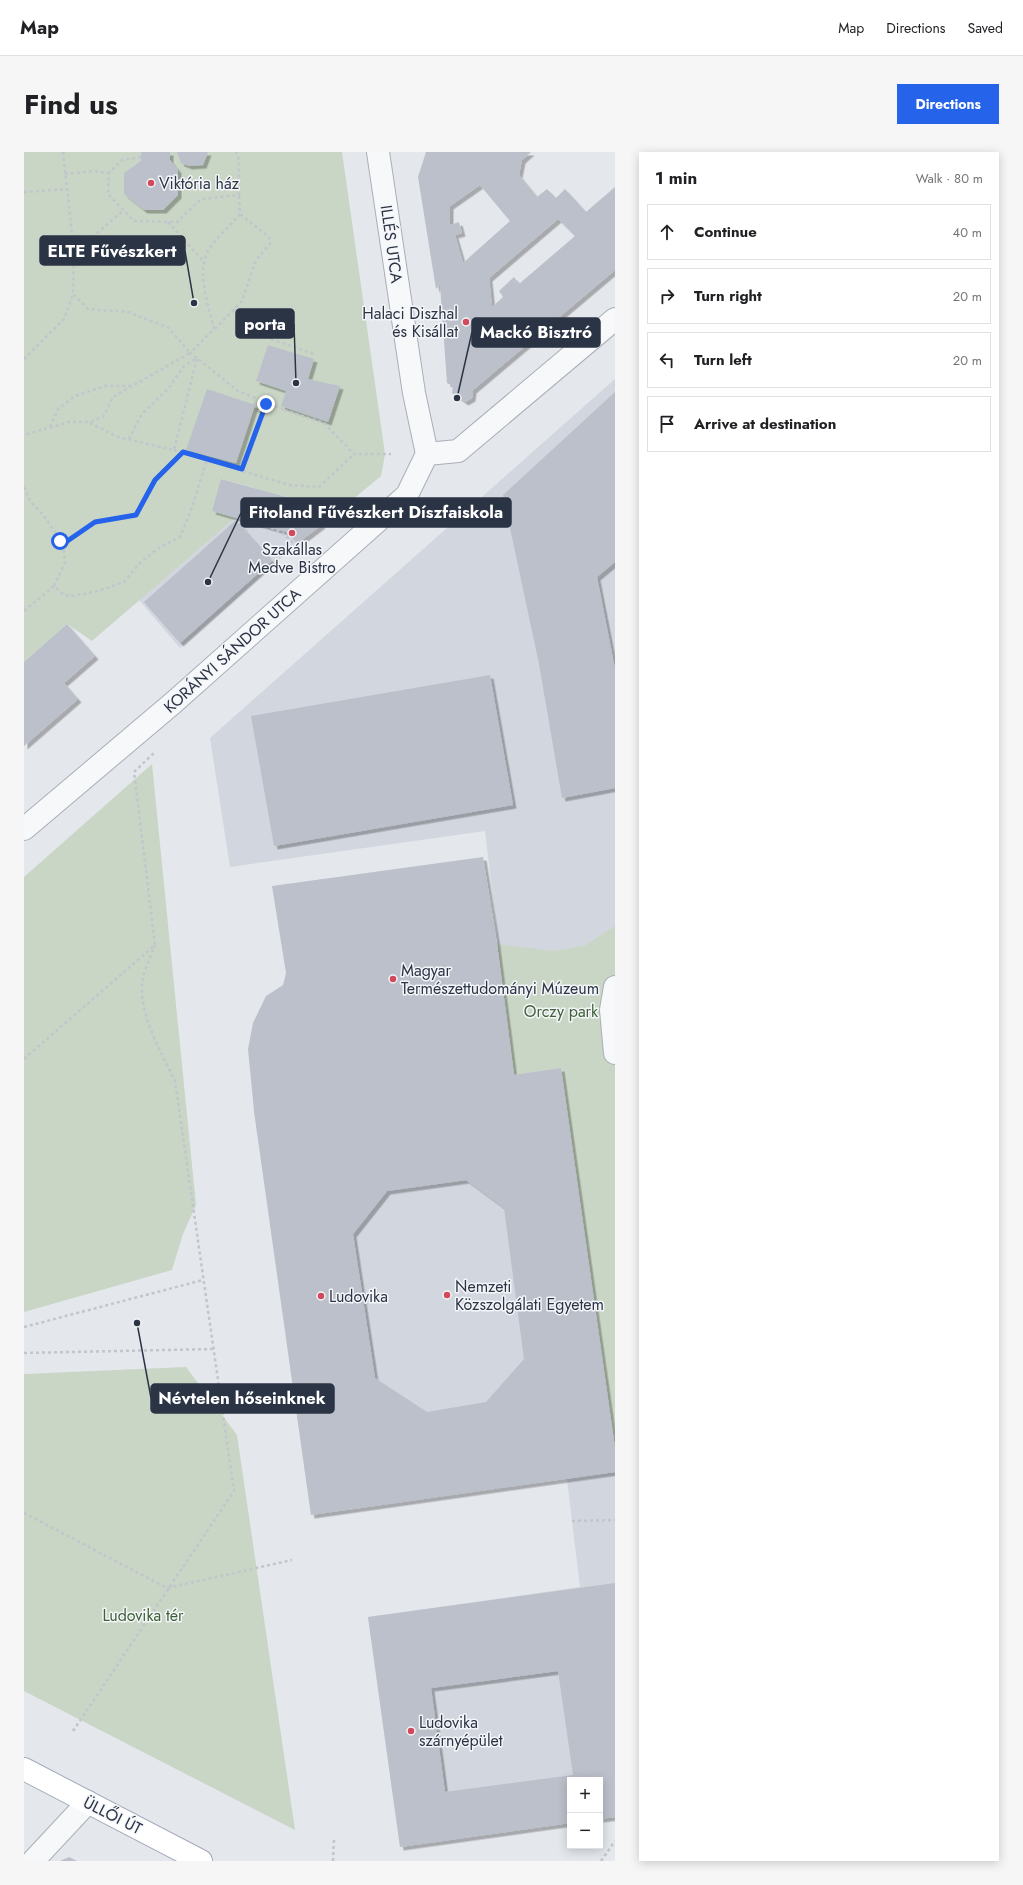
<!DOCTYPE html>
<html lang="en">
<head>
<meta charset="utf-8">
<style>
	body { margin:0; font-family:Jost,sans-serif; background:#f6f6f6; color:#202124 }
	.controls { position:absolute; right:12px; bottom:12px; display:grid; overflow:hidden; border-radius:0px; box-shadow:0 2px 10px #0003 }
	.controls button { width:36px; height:36px; display:grid; place-items:center; padding:0; border:0; border-bottom:1px solid #e0e0e0; background:#fff; color:#202124; font:20px sans-serif }
	.stop { position:absolute; width:12px; height:12px; margin:-9px; border:3px solid #2563eb; border-radius:50%; background:#fff }
	.stop.end { background:#2563eb; border-color:#fff; box-shadow:0 1px 4px #0008 }
	.list { margin:0; padding:0; list-style:none }
	h2 { display:flex; justify-content:space-between; align-items:center; height:52px; margin:0; padding:0 16px; font-size:17px }
	h2 small { font-size:13px; font-weight:400; color:#757577 }
	.list li { display:grid; grid-template-columns:26px 1fr auto; gap:12px; align-items:center; box-sizing:border-box; height:56px; margin:0 8px 8px; padding:0 8px; border:1px solid #e0e0e0; border-radius:0px }
	.list b { display:block; font-size:15px; white-space:nowrap }
	.list em { font-size:13px; font-style:normal; color:#757577 }
	.icon { flex:none; width:22px; height:22px; fill:none; stroke:currentColor; stroke-width:2; stroke-linecap:round; stroke-linejoin:round }
	.map { position:relative; flex:none; width:591px; height:1709px; overflow:hidden; border-radius:0px }
	header { display:flex; align-items:center; gap:24px; box-sizing:border-box; height:56px; padding:0 20px; background:#fff; border-bottom:1px solid #e0e0e0 }
	header strong { font-size:19px }
	nav { display:flex; gap:22px; margin-inline-start:auto; font-size:14px }
	.intro { display:flex; align-items:center; justify-content:space-between; box-sizing:border-box; height:96px; padding:0 24px }
	h1 { margin:0; font-size:28px }
	.button { padding:10px 18px; border-radius:0px; background:#2563eb; color:#fff; font-size:14px; font-weight:700 }
	main { display:flex; gap:24px; padding:0 24px }
	aside { flex:1; background:#fff; border-radius:0px; box-shadow:0 2px 10px #0003 }
	.map>svg:first-child { display:block }
	.built { fill:#d2d6de }
	.green { fill:#c9d6c5 }
	.building { fill:#bbc0ca; fill-rule:evenodd; filter:url(#shadow) }
	.lines { fill:none; stroke-linecap:round; stroke-linejoin:round }
	.minor-casing { stroke:#a9aeb7; stroke-width:24 }
	.major-casing { stroke:#a3abb8; stroke-width:24 }
	.path { stroke:#c2c5cb; stroke-width:2.5; stroke-dasharray:3 3; stroke-linecap:butt }
	.minor { stroke:#f7f8fa; stroke-width:22 }
	.major { stroke:#fff; stroke-width:22 }
	.route { stroke:#2563eb; stroke-width:5 }
	.poi-dot { fill:#d1495b; stroke:#f4f6f9; stroke-width:1.5 }
	.labels { text-anchor:middle; stroke-width:3; stroke-linejoin:round; paint-order:stroke }
	.poi-label { font-size:16px; fill:#2b3445; stroke:#f4f6f9; text-anchor:start }
	.street-label { font-size:16px; fill:#2b3445; stroke:#f4f6f9 }
	.park-label { font-size:16px; fill:#3f6138; stroke:#f4f6f9 }
	.leader { fill:none; stroke:#2b3445; stroke-width:1.5 }
	.callout-dot { fill:#2b3445; stroke:#f4f6f9; stroke-width:1.5 }
	.callout { fill:#2b3445; stroke:#2b3445; stroke-width:1.5 }
	.callout-label { font-size:17px; text-anchor:middle; font-weight:bold; fill:#fff }
</style>
</head>
<body>
<header>
<strong>Map</strong>
<nav><a>Map</a><a>Directions</a><a>Saved</a></nav>
</header>
<div class="intro"><h1>Find us</h1><a class="button">Directions</a></div>
<main>
<div class="map">
<svg width="591" height="1709" viewBox="0 0 591 1709">
	<defs>
		<filter id="shadow"><feDropShadow dx="3.5" dy="3.5" stdDeviation="0" flood-color="#0004"/></filter>
	</defs>
	<rect width="100%" height="100%" fill="#e4e7ec"/>
	<g class="built">
		<path d="M591,227v1438l-15,-37h-30v43l-170,24 -32,-230 212,-30 -13,-108 -256,36 -57,-404 260,-36 -29,-244 -255,36 -20,-129z"/>
		<path d="M197,327l69,19 32,27 -26,20 -116,103 -41,-48 96,-82 -23,-7z"/>
	</g>
	<g class="green">
		<path d="M0,0h318l43,302 -4,22 -59,49 -32,-27 -68,-19 -10,32 23,7 -143,123 -25,-17 -43,38z"/>
		<path d="M128,612l44,441 -13,29 -11,36 -148,42v-435z"/>
		<path d="M591,774v522l-54,-380 -47,7 -17,-131 56,7 31,-5z"/>
		<path d="M162,1215l51,68 58,395 -271,-139v-317z"/>
	</g>
	<g class="building">
		<path d="M117,0h29v8l8,10v25l-15,15h-19l-20,-16v-21l17,-12z"/>
		<path d="M153,0h31l-5,13 -14,1 -8,-3z"/>
		<path d="M402,0h105l-9,8 -3,15 18,22 10,-8 9,9 9,-9 21,23 29,-25v83l-142,120 -1,8 -7,4 -13,-9 1,-7 -6,-3 -7,-98 -4,4 -18,-112zM456,33l30,36 -47,42 -8,-28 7,-2 -3,-11 -9,3v-19zM534,67l17,17 -56,48 -5,-7 -15,14 4,6 -11,10 -3,-29z"/>
		<path d="M244,193l46,14 -6,20 32,7 -12,36 -47,-16 5,-15 -30,-10z"/>
		<path d="M183,237l48,16 -19,58 -50,-13z"/>
		<path d="M591,240v170l-18,15 18,92v119l-53,10 -23,-134 -36,-169z"/>
		<path d="M197,327l69,19 32,27 -24,18 -12,-11 -74,-21z"/>
		<path d="M212,368l36,41 -92,82 -36,-41z"/>
		<path d="M43,472l28,32 -31,27 14,16 -54,47v-84z"/>
		<path d="M466,523l23,130 -239,41 -23,-130z"/>
		<path d="M459,705l14,87 17,131 47,-7 54,380v24l-304,43 -57,-404 -6,-62 5,-26 13,-27 17,-11 3,-12 -14,-87zM442,1028l38,28 20,151 -38,43 -59,10 -52,-34 -22,-144 34,-43z"/>
		<path d="M591,1431v234l-15,2v-39h-30v43l-170,24 -32,-230zM534,1519l15,104 -128,17 -14,-104z"/>
		<path d="M45,1705l8,4h-17z"/>
	</g>
	<g class="lines">
		<defs>
			<g id="minor">
				<path d="M354,0l36,241 13,61"/>
				<path d="M403,302l31,-3 157,-132"/>
				<path d="M0,677l149,-126 234,-208 20,-41"/>
				<path d="M591,835l-4,23 4,43"/>
				<path d="M9,1709l55,-59"/>
			</g>
			<path id="major" d="M0,1617l177,92"/>
		</defs>
		<use href="#minor" class="minor-casing"/>
		<use href="#major" class="major-casing"/>
		<g class="path">
			<path d="M39,0l11,101 -1,41"/>
			<path d="M117,5l-19,3 -13,13 -1,21 26,27 43,1 24,-23 38,-4v-35l-3,-8"/>
			<path d="M41,22l29,-3 15,2"/>
			<path d="M0,40l43,-3"/>
			<path d="M144,70l36,40"/>
			<path d="M50,101l50,-43"/>
			<path d="M210,157l31,28 49,17"/>
			<path d="M191,177l27,-28 14,-41 14,-16 -1,-7 -29,-23"/>
			<path d="M0,207l40,-40 9,-25 15,15 40,3 41,16 21,25 -77,44 -10,20 -14,5h-20l-45,13"/>
			<path d="M260,258l40,13 30,31h37"/>
			<path d="M66,271l28,14 56,13 23,-92 41,33 47,19"/>
			<path d="M26,275l8,-18 17,-13 30,-10h26"/>
			<path d="M105,287l13,-25 26,-25 16,-23 13,-8 -7,-5 24,-24c-5,-21 -18,-57 -6,-78 8,-13 22,-25 32,-37l-1,-19"/>
			<path d="M150,298l115,35 30,2 35,-33"/>
			<path d="M218,317l24,-65 2,1"/>
			<path d="M0,335l6,14 14,15 19,28"/>
			<path d="M221,380l7,-8c28,3 34,11 52,30"/>
			<path d="M30,434l11,-23 -2,-19 32,-22 42,-7 18,-35 28,-28"/>
			<path d="M0,459l30,-25 10,9 9,1 25,-5 26,-9 16,-19 17,-14 23,-12 12,-30 15,-48"/>
			<path d="M0,907l131,-114 -21,-173 20,-19"/>
			<path d="M0,1175l179,-47"/>
			<path d="M0,1201l189,-4"/>
			<path d="M0,1361l143,75 125,-28"/>
			<path d="M548,1369l43,-1"/>
			<path d="M49,1579l161,-240 -59,-410c-14,-29 -35,-64 -33,-98 1,-12 9,-26 13,-38"/>
			<path d="M309,1709l1,-22"/>
			<path d="M577,1709l14,-20"/>
		</g>
		<use href="#minor" class="minor"/>
		<use href="#major" class="major"/>
	</g>
	<g class="lines">
		<path class="route" d="M36,389l3,3 32,-22 41,-7 19,-35 28,-28 59,17 24,-65"/>
	</g>
	<g class="poi-dot">
		<circle cx="127" cy="31" r="4"/>
		<circle cx="442" cy="170" r="4"/>
		<circle cx="268" cy="381" r="4"/>
		<circle cx="369" cy="827" r="4"/>
		<circle cx="423" cy="1143" r="4"/>
		<circle cx="297" cy="1144" r="4"/>
		<circle cx="387" cy="1579" r="4"/>
	</g>
	<g class="labels">
		<g class="poi-label">
			<text x="135" y="37">Viktória ház</text>
			<text x="434" y="167" text-anchor="end">Halaci Diszhal<tspan x="434" dy="18">és Kisállat</tspan></text>
			<text x="268" y="403" text-anchor="middle">Szakállas<tspan x="268" dy="18">Medve Bistro</tspan></text>
			<text x="377" y="824">Magyar<tspan x="377" dy="18">Természettudományi Múzeum</tspan></text>
			<text x="431" y="1140">Nemzeti<tspan x="431" dy="18">Közszolgálati Egyetem</tspan></text>
			<text x="305" y="1150">Ludovika</text>
			<text x="395" y="1576">Ludovika<tspan x="395" dy="18">szárnyépület</tspan></text>
		</g>
		<g class="street-label">
			<text transform="translate(368 92) rotate(82)" y="6">ILLÉS UTCA</text>
			<text transform="translate(208 498) rotate(-42)" y="6">KORÁNYI SÁNDOR UTCA</text>
			<text transform="translate(89 1663) rotate(27)" y="6">ÜLLŐI ÚT</text>
		</g>
		<g class="park-label">
			<text x="537" y="865">Orczy park</text>
			<text x="119" y="1469">Ludovika tér</text>
		</g>
	</g>
	<path class="leader" d="M170 151L161 99M272 231L270 172M433 246L448 180M184 430L217 361M113 1171L127 1246"/>
	<g class="callout-dot">
		<circle cx="170" cy="151" r="4"/>
		<circle cx="272" cy="231" r="4"/>
		<circle cx="433" cy="246" r="4"/>
		<circle cx="184" cy="430" r="4"/>
		<circle cx="113" cy="1171" r="4"/>
	</g>
	<g class="callout">
		<rect x="16" y="84" width="145" height="29" rx="4"/>
		<rect x="212" y="157" width="58" height="29" rx="4"/>
		<rect x="448" y="166" width="128" height="29" rx="4"/>
		<rect x="217" y="346" width="270" height="29" rx="4"/>
		<rect x="127" y="1232" width="183" height="29" rx="4"/>
	</g>
	<g class="callout-label">
		<text x="88" y="105">ELTE Fűvészkert</text>
		<text x="241" y="178">porta</text>
		<text x="512" y="186">Mackó Bisztró</text>
		<text x="352" y="366">Fitoland Fűvészkert Díszfaiskola</text>
		<text x="218" y="1252">Névtelen hőseinknek</text>
	</g>
</svg>
<div class="controls">
<button>+</button>
<button>−</button>
</div>
<div class="stop" style="left:36px;top:389px"></div>
<div class="stop end" style="left:242px;top:252px"></div>
</div>
<aside>
<h2>1 min<small>Walk · 80 m</small></h2>
<ul class="list">
<li><svg class="icon" aria-label="ahead" viewBox="0 0 24 24"><path d="M12 20V5M6 11l6-6 6 6"/></svg><div><b>Continue</b></div><em>40 m</em></li>
<li><svg class="icon" aria-label="right" viewBox="0 0 24 24"><path d="M7 20v-9h11M14 6l5 5-5 5"/></svg><div><b>Turn right</b></div><em>20 m</em></li>
<li><svg class="icon" aria-label="left" viewBox="0 0 24 24"><path d="M17 20v-9H6M10 6l-5 5 5 5"/></svg><div><b>Turn left</b></div><em>20 m</em></li>
<li><svg class="icon" aria-label="arrive" viewBox="0 0 24 24"><path d="M6 21V4h12l-3 4 3 4H6"/></svg><div><b>Arrive at destination</b></div></li>
</ul>
</aside>
</main>
</body>
</html>
